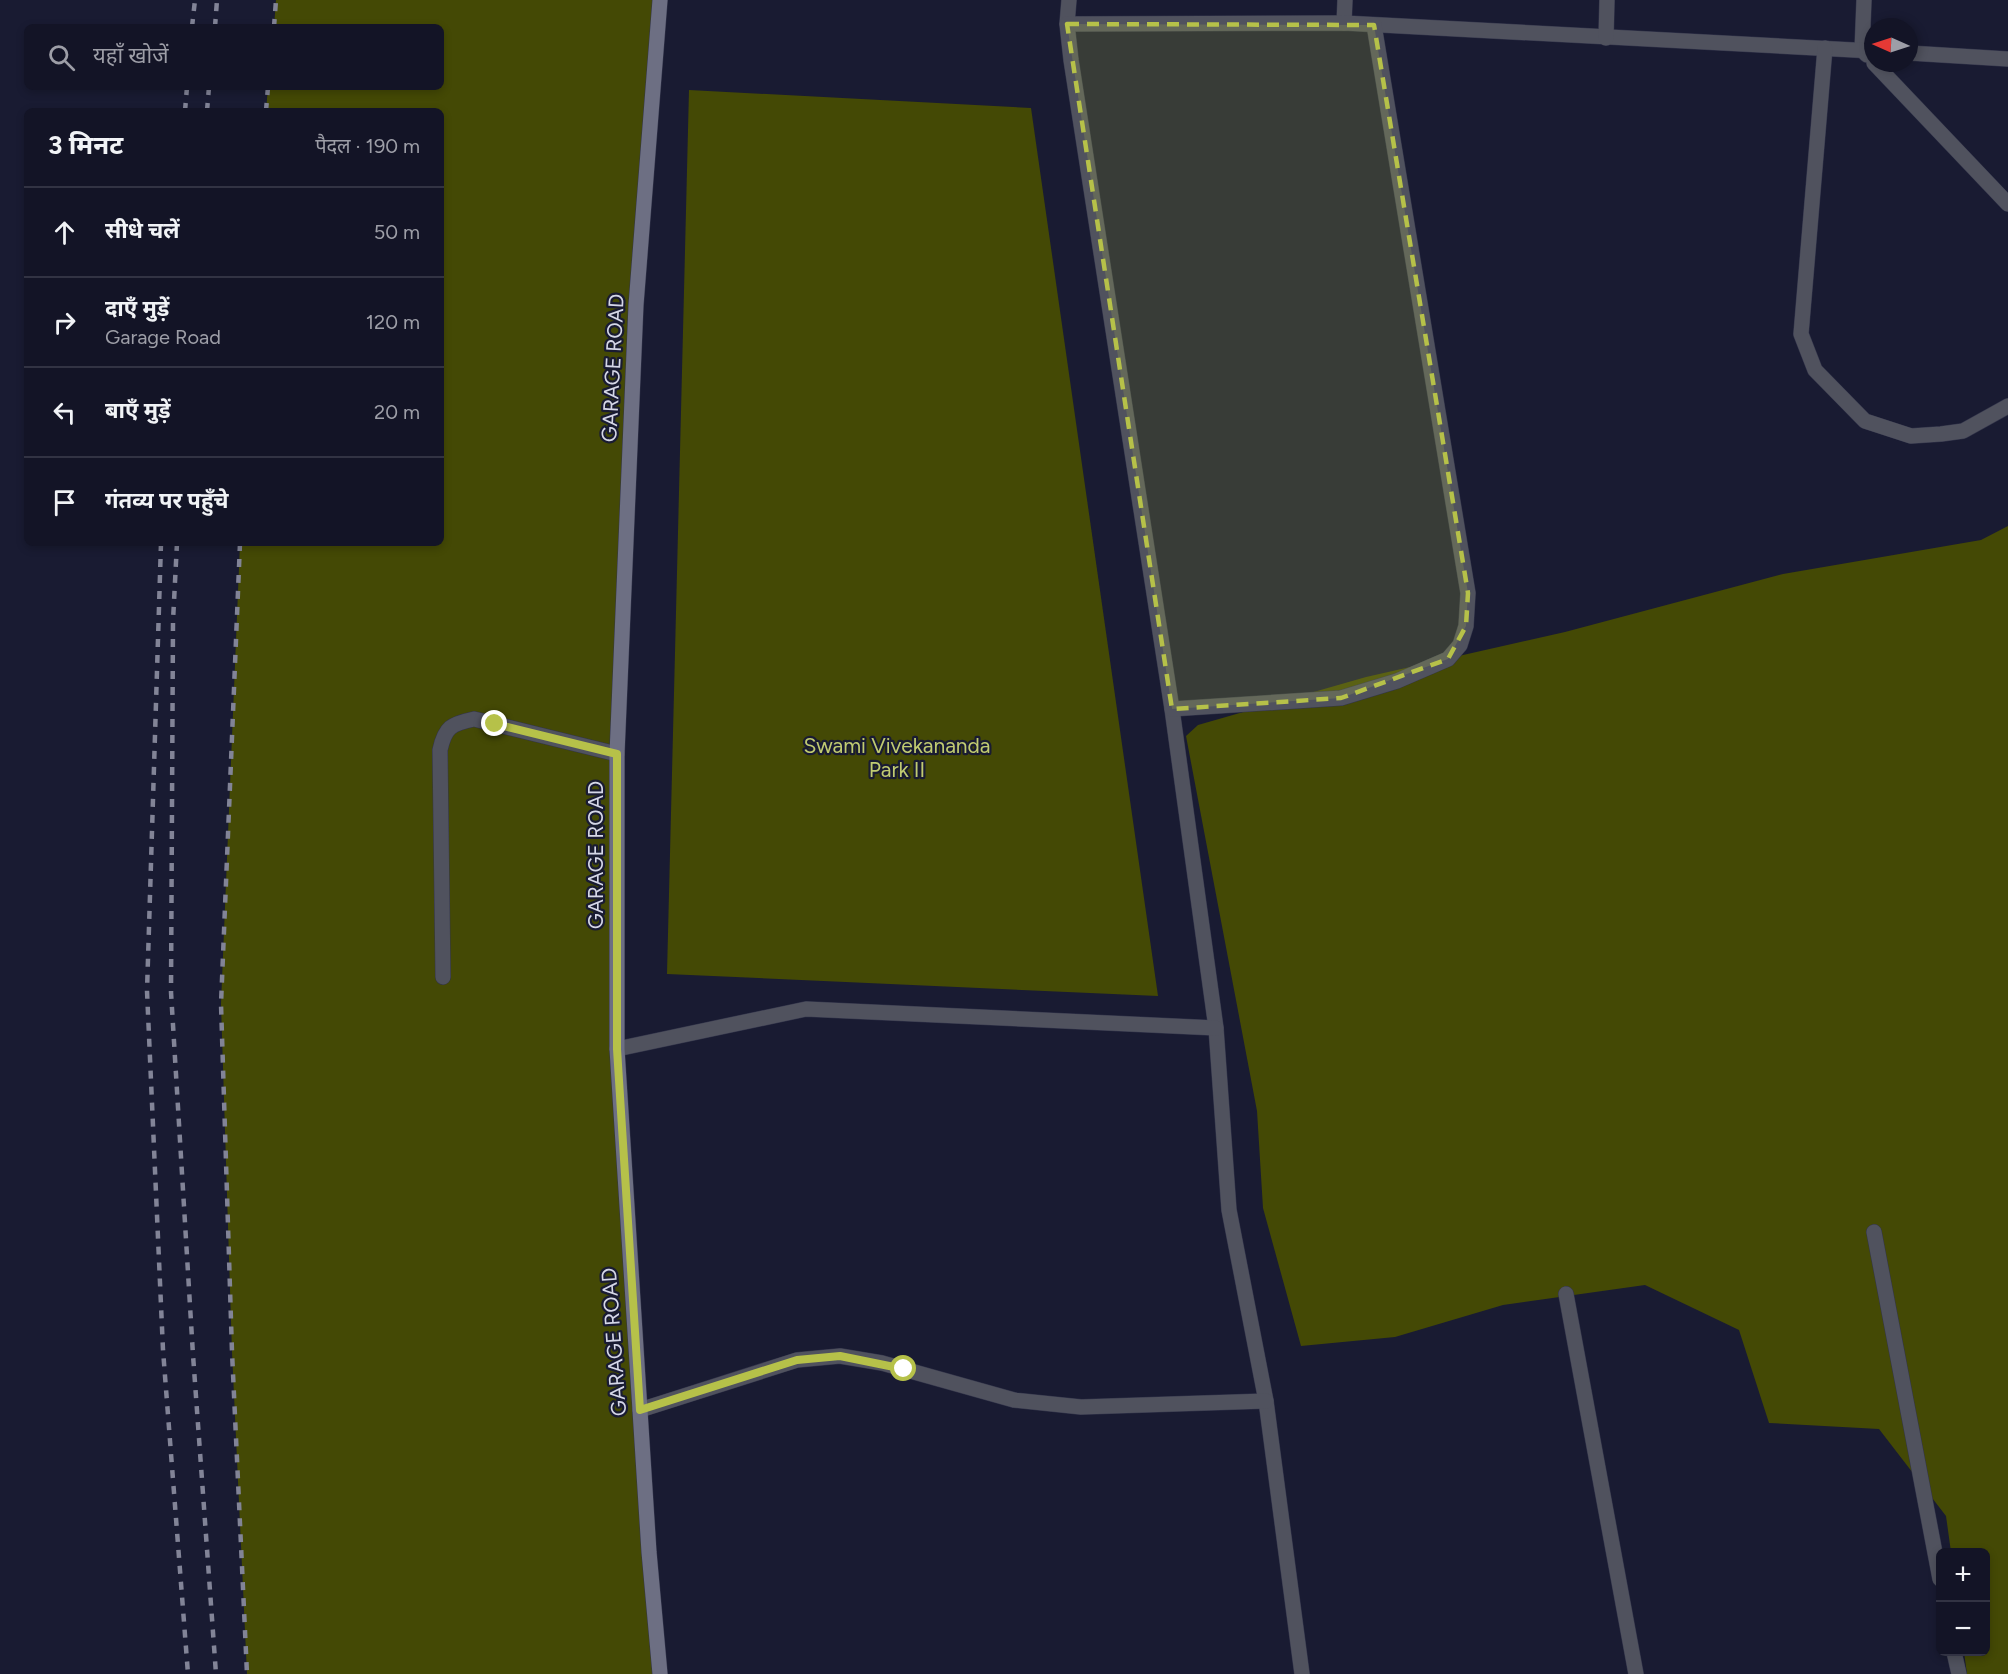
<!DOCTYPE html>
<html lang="hi">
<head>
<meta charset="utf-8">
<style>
	body { margin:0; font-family:Figtree,"Noto Sans Devanagari",sans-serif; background:#1c1d2e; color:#f1f3f6 }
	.controls { position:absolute; right:18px; bottom:18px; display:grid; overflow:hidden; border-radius:9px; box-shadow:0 3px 9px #0003 }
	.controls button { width:54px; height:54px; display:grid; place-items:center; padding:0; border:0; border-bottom:2px solid #323343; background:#131426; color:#f1f3f6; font:30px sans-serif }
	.compass { position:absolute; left:1864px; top:18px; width:54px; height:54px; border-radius:50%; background:#131426; box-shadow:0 3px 9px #0003; rotate:273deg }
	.stop { position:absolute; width:18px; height:18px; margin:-14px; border:4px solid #b6c149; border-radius:50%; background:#fff }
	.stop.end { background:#b6c149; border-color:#fff; box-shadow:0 2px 6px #0008 }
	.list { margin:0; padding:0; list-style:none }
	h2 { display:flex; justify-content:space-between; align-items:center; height:78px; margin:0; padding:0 24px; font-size:26px }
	h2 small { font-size:20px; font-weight:400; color:#9d9ea7 }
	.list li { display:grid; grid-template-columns:39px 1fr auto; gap:18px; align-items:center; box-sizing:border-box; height:90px; padding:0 24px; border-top:2px solid #323343 }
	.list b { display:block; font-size:22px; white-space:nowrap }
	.list p { margin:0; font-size:20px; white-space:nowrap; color:#9d9ea7 }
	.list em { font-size:20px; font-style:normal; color:#9d9ea7 }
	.icon { flex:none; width:33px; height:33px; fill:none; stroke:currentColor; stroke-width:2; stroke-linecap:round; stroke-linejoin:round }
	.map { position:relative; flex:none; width:2008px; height:1674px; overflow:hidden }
	.search { position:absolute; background:#131426; box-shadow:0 3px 9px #0003; left:24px; top:24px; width:420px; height:66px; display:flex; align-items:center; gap:15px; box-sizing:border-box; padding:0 21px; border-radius:9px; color:#9d9ea7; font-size:22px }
	.panel { position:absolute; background:#131426; box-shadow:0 3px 9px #0003; left:24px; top:108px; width:420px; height:438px; border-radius:9px }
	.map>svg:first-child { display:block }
	.green { fill:#444905 }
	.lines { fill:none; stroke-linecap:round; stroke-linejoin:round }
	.lane-casing { stroke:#33354b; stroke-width:16 }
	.street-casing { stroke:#33354b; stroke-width:16 }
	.secondary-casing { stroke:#33354b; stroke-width:16 }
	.lane { stroke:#50525e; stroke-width:15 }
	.street { stroke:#50525e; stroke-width:15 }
	.secondary { stroke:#6d6f83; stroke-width:15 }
	.rail { stroke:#828497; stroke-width:4.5; stroke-dasharray:8 8; stroke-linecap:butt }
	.route { stroke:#b6c149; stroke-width:8 }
	.marked { fill:#b6c149; fill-opacity:0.2; stroke:#b6c149; stroke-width:4.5; stroke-dasharray:12 8; stroke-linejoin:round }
	.labels { text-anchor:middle; stroke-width:4.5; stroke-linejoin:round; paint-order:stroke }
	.street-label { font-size:21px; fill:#d5d7e7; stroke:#191b32 }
	.park-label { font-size:21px; fill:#c1cb71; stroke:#191b32 }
</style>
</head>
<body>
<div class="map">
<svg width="2008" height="1674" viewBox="0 0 2008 1674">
	<rect width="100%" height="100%" fill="#191b32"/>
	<g class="green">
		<path d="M276,0h386l-8,61 -37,693v295l44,625h-414l-15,-322 -11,-348 19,-461h201v-432h-175l2,-24h173v-60h-167z"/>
		<path d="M689,90l342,18 127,888 -491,-22z"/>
		<path d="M2008,526v1148h-41l-3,-22h22v-100h-35l-5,-36 -67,-87 -110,-6 -30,-93 -94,-45 -142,20 -108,32 -94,9 -38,-138 -6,-97 -71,-375 12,-11 168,-48 199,-45 218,-58 198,-34z"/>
	</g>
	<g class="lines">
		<defs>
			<path id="lane" d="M443,977l-3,-227c5,-23 11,-26 34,-31l143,35"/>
			<g id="street">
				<path d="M1069,0l-2,24 4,36 101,649 44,319 13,182 37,191 36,273"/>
				<path d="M1864,0l-2,50 5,5"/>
				<path d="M1344,23l1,-23"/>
				<path d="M1067,24l277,-1 529,28"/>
				<path d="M1606,38l1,-38"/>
				<path d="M1825,48l-24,286 14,36 50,51 46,15 30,-2 22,-3 45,-25"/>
				<path d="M1909,53l99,6"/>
				<path d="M1874,63l134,141"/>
				<path d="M1172,709l169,-11 56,-17 51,-22 12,-14 6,-19 2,-33 -94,-568"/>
				<path d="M617,1049l189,-40 410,19"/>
				<path d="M1874,1232l66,347"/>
				<path d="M1566,1294l70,380"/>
				<path d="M640,1410l157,-50 43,-4 42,7 132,37 67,7 185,-6"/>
				<path d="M1954,1652l5,22"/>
			</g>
			<path id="secondary" d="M660,1674l-11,-122 -32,-503v-295l19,-449 24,-305"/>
		</defs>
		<use href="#lane" class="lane-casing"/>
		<use href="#street" class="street-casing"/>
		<use href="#secondary" class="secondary-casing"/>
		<use href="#lane" class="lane"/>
		<use href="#street" class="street"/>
		<use href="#secondary" class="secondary"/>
		<g class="rail">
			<path d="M192,27l3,-27"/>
			<path d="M215,27l2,-27"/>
			<path d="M274,27l2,-27"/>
			<path d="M185,111l2,-24"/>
			<path d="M207,111l2,-24"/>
			<path d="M266,111l2,-24"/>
			<path d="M161,543l-14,448 16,359 25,324"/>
			<path d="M177,543l-4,78 -2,371 22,363 23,319"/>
			<path d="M240,543l-19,461 11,348 15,322"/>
		</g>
	</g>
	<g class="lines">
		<path class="route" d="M495,724l122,30v295l23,361 157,-50 43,-4 64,13"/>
	</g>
	<path class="marked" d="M1067,24l307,1 94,568 -2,33 -18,33 -107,39 -169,11z"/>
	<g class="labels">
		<g class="street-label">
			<text transform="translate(613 368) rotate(-87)" y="7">GARAGE ROAD</text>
			<text transform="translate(596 855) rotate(-90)" y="7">GARAGE ROAD</text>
			<text transform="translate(614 1342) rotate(-94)" y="7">GARAGE ROAD</text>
		</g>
		<g class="park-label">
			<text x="897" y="753">Swami Vivekananda<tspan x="897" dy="24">Park II</tspan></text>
		</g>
	</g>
</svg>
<div class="controls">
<button>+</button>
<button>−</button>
</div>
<svg class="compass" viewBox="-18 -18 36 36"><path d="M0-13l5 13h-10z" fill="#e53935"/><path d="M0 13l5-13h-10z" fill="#9d9ea7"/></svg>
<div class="stop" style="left:904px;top:1369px"></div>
<div class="stop end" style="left:495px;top:724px"></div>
<div class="search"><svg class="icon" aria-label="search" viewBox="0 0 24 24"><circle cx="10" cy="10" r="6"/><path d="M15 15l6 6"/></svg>यहाँ खोजें</div>
<section class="panel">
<h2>3 मिनट<small>पैदल · 190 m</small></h2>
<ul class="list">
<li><svg class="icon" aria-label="ahead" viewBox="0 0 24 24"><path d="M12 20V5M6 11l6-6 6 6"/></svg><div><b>सीधे चलें</b></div><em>50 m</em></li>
<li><svg class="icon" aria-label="right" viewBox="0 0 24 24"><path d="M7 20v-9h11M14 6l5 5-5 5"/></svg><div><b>दाएँ मुड़ें</b><p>Garage Road</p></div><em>120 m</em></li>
<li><svg class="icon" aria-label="left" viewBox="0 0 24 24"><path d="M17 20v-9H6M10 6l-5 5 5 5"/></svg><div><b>बाएँ मुड़ें</b></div><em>20 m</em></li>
<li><svg class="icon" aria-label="arrive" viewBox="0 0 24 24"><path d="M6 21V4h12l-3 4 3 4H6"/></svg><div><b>गंतव्य पर पहुँचे</b></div></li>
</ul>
</section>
</div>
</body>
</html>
